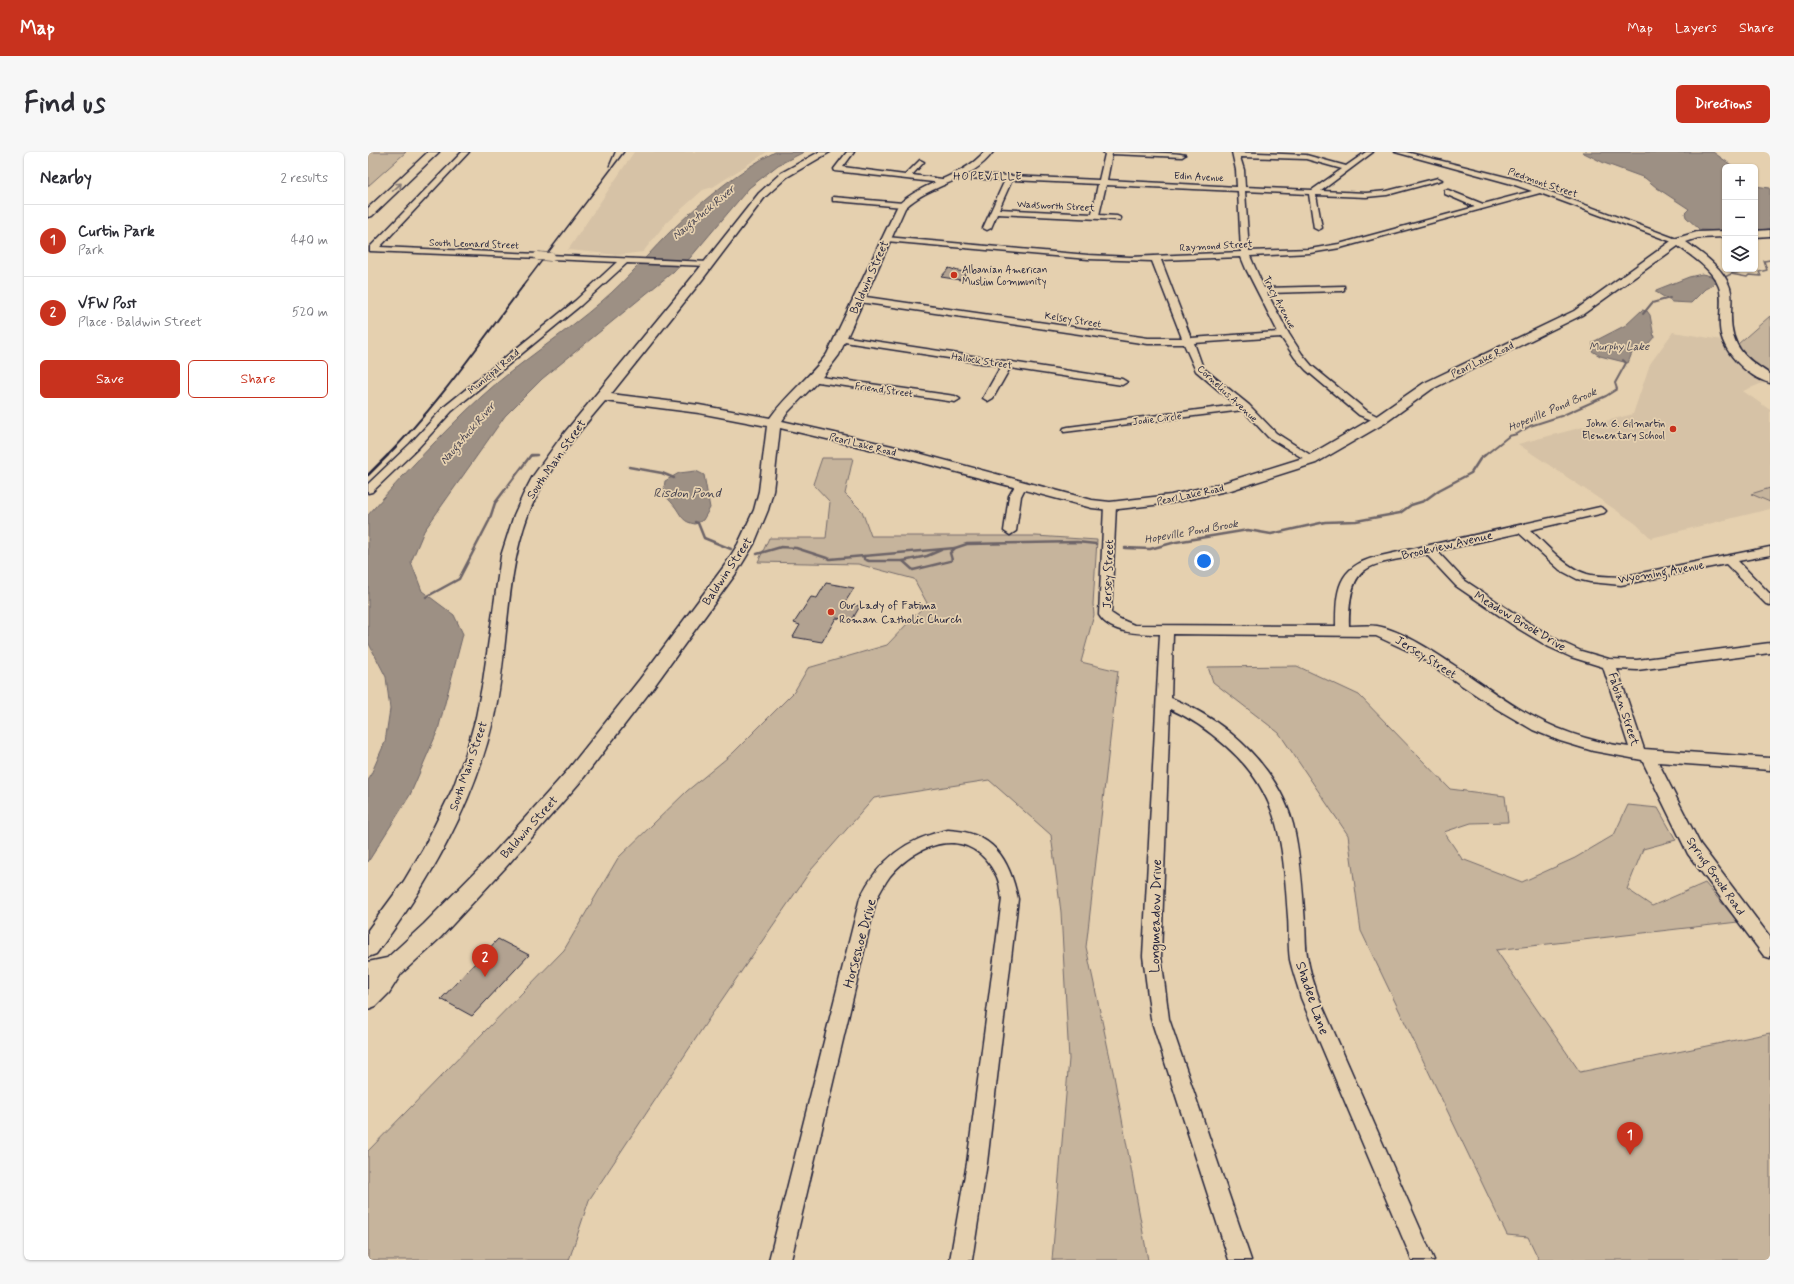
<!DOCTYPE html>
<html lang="en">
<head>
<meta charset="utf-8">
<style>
	body { margin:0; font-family:Mynerve,sans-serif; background:#f7f7f7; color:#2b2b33 }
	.controls { position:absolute; right:12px; top:12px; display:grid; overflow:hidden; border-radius:6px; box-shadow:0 1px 3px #0004 }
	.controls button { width:36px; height:36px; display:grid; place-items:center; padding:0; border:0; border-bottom:1px solid #e1e1e2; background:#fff; color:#2b2b33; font:20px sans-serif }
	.you { position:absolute; left:836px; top:409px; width:14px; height:14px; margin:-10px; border:3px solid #fff; border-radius:50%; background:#1a73e8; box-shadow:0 0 0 6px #1a73e833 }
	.badge { display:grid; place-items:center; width:26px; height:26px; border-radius:50%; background:#c8321e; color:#fff; font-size:13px; font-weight:700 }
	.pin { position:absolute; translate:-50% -33px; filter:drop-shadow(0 1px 2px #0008) }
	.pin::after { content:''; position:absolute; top:21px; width:14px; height:12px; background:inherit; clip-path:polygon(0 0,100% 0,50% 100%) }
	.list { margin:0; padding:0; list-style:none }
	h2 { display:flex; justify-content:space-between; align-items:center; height:52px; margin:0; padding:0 16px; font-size:17px }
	h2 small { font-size:13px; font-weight:400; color:#7c7c81 }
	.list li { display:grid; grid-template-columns:26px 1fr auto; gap:12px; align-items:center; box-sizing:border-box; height:72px; padding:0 16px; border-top:1px solid #e1e1e2 }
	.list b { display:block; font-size:15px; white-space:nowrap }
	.list p { margin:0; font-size:13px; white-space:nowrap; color:#7c7c81 }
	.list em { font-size:13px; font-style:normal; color:#7c7c81 }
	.actions { display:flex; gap:8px; padding:12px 16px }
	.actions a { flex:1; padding:9px 0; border:1px solid #c8321e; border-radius:6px; text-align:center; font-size:14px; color:#c8321e }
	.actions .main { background:#c8321e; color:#fff }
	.icon { flex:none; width:22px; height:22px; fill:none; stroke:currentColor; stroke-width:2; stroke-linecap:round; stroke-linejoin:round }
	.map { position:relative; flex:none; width:1402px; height:1108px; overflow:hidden; border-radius:6px }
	header { display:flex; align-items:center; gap:24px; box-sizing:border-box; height:56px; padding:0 20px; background:#c8321e; color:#fff }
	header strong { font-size:19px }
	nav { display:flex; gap:22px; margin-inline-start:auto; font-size:14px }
	.intro { display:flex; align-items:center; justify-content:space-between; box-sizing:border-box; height:96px; padding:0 24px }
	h1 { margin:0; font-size:28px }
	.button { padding:10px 18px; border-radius:6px; background:#c8321e; color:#fff; font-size:14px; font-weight:700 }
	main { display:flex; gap:24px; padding:0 24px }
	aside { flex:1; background:#fff; border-radius:6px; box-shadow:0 1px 3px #0004 }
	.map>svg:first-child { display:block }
	.built { fill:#d6c2a6 }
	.green { fill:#c6b49c; stroke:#746b6c }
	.water { fill:#9d9084; stroke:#6c6467 }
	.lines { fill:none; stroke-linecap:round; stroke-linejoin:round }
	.stream-far2 { stroke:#6c6467; stroke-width:1.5 }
	.stream-far1 { stroke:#6c6467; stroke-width:2 }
	.stream { stroke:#6c6467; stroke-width:2.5 }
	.building { fill:#b2a291; stroke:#22223b }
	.minor-casing { stroke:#22223b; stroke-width:3 }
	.major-casing { stroke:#22223b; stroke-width:3 }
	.highway-casing { stroke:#22223b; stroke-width:3 }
	.minor { fill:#e5d0af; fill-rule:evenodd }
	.major { fill:#e5d0af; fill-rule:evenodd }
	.highway { fill:#e5d0af; fill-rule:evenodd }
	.rail-far2 { stroke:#22223b; stroke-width:1.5 }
	.rail-far1 { stroke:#22223b; stroke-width:2 }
	.rail { stroke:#22223b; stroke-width:2.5 }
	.minor-bridge-casing { stroke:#22223b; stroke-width:9; stroke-linecap:butt }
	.minor-bridge { stroke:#e5d0af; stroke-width:8 }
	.oneway { stroke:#847975 }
	.poi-dot { fill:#c8321e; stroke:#e5d0af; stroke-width:1.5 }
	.labels { text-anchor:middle; stroke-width:3.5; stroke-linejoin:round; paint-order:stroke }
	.far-street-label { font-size:10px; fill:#22223b; stroke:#e5d0af }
	.far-poi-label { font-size:10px; fill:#22223b; stroke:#e5d0af; text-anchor:start }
	.far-neighbourhood-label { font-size:11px; letter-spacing:1px; fill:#22223b; stroke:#e5d0af }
	.far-water-label { font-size:11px; font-style:italic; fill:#413e4d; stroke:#e5d0af }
	.street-label { font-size:12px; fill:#22223b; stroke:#e5d0af }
	.poi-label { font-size:12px; fill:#22223b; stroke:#e5d0af; text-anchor:start }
	.water-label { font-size:13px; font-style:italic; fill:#413e4d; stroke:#e5d0af }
	.near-street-label { font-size:14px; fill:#22223b; stroke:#e5d0af }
</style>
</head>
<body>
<header>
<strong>Map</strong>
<nav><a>Map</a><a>Layers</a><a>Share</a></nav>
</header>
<div class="intro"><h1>Find us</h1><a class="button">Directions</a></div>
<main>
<aside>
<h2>Nearby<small>2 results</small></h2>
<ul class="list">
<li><span class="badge">1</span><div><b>Curtin Park</b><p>Park</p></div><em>440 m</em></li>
<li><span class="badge">2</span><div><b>VFW Post</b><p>Place · Baldwin Street</p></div><em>520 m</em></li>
</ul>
<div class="actions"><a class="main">Save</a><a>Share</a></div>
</aside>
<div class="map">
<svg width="1402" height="1108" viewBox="0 0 1402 1108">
	<rect width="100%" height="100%" fill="#e5d0af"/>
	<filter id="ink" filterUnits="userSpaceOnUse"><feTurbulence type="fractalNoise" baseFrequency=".025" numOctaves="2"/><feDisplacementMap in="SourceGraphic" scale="8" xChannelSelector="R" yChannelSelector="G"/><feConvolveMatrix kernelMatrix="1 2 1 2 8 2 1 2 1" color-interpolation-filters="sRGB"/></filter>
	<g filter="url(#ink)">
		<g class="built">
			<path d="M266,0h133l-54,35 -10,3 -37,33 -23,29 -24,3 -51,-5z"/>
			<path d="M1305,180l49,8 5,10 10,11 33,22 -10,1 -17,7 27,19v99l-119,29 -16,-15 -117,-79 115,-30 17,-50z"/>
		</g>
		<g class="green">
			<path d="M0,0h38l-38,34z"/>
			<path d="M1402,164v58l-28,-19 -4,-11z"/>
			<path d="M454,306h31l-8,36 17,17 9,25h165l61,4 -4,64 1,11 -13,47 37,9 -32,276 28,129 34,184h-96l17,-201 -8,-147 -10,-77 -62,-55 -115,18 -63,72 -101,147 -121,183 -20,60h-201v-109l196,-201 54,-92 69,-67 46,-38 61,-61 14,-24 79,-23 40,-42 -13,-24 -56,-15 -100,-2 11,-24h57l4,-36 -17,-18z"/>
			<path d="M1402,336v14l-19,-8z"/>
			<path d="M929,514l62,29 91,94 55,7 3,26 -37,1 -27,9 18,27 60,23 53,-24 39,-23 14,-30 30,3 18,32 -33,9 -16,40 25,17 53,-23 33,39 -242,28 84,122 190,-39v227h-231l-11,-23 -21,-2 -146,-304 -13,-96 -69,-102 -66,-51 -5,-15z"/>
		</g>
		<g class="water">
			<path d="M407,0h29l-26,13 -29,23 -59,70 -148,121 -37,37 -81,115 -13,31 11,29 32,24 9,19 -25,96 -28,65 -42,67v-81l17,-39 5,-33 -4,-32 -18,-35v-127c36,-41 73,-81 113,-118 38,-35 82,-62 121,-96 27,-23 49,-51 74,-75 30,-28 62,-55 99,-74z"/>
			<path d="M1214,0h131l21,15h-9v64l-25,-1 -14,-13 -1,-4 4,-4 -32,-21 -12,-10 -41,-15z"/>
			<path d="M1387,34l15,2v41l-15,2z"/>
			<path d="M1334,122l9,2 4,5 -2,4 -8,4 -14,14 -19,-1 -16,-10v-2l33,-13z"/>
			<path d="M1274,158l5,1 3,4 4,22 -5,6 -17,10 -4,10 -28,-7 -8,-5 1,-9 33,-17z"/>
			<path d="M328,319l8,4 6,33 -7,12 -8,4c-12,-2 -13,-7 -19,-16 -8,-11 -14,-11 -11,-27l14,-8z"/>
		</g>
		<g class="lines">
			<g class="stream-far2">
				<path d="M1363,122l16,3 2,-2 12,1 -2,-4 8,-2 -3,-9 6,-1"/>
				<path d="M1357,125l8,-4 11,-1 -3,-3"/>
			</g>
			<g class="stream-far1">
				<path d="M1275,162l9,-11 18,-5"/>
				<path d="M162,304l7,-1"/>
				<path d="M1116,304l25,-20 8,-2 13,-8 31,-10 45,-20 11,-7 -2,-6 11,-20 -3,-3"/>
			</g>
			<g class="stream">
				<path d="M261,315l33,6 12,5"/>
				<path d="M327,370l3,1 6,15 27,11"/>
				<path d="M757,396l25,1 26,-7 72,-12 23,4 54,-12 31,-1 44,-8 11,-8 13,-4 15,-11 32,-17 9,-14 5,-4"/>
				<path d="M389,402l24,-7 15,1 34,11 34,-3v3l5,2h34l10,9 37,-9 2,-1 -2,-7 5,-5 12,-4 110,-2 19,2"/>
				<path d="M496,404l91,-8"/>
				<path d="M535,409l24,-5 14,-6"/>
				<path d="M58,445l33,-18 30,-58 6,-18 36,-48h6"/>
			</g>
		</g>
		<g class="building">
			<path d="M581,116l9,3 9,1 -6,8 -20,-3z"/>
			<path d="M458,431l28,5 -10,16 16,2 -8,14 -16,-2 -14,24 -29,-5 7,-12 -6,-2 17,-26 6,1z"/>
			<path d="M130,787l31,16 -57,61 -31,-17z"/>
		</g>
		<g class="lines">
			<defs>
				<g id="minor">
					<path d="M94,0h7l-89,95 158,7 4,2 -1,2 -171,-7v-4z"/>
					<path d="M479,0h7l-11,15 62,8 15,-15 4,2 -12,13 30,4 4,2 -4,2 -107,-12 -1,-2z"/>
					<path d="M735,0c13,0 75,0 82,3l-3,2 -70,-3 -5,26 130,7 -1,-17 -4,-18 74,3 40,11 20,-14h7l-52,39 45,2 21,-2 51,-13 4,2 -55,15 -21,2 -50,-2 6,33 -4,2 -4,-2 -5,-34 -64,-3 4,60 61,-2 29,-5 136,-37 -30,-13v-4h3l35,14 49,-13 -20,-7 -117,-32h11l112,28 164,61 -7,2 -135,-50 -200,55 -30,5 -60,3 14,32 80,-2v4l-3,1 -74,2 22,41 13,20 10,12 55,45 18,9 -5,3 -21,-8 -53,-45 -11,-12 -14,-21 -87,6 9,25 46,37 27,28 39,25 1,2 -1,2 -4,1 -43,-26 -25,-27 -179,22 -1,-2 1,-2 4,-1 168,-22 -40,-34 -12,-27h-36l-289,-42 -4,-3 4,-3 289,42h34l-30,-77 -64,-2 -202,-18 -4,-2 4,-2 202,18 43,2 110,-5 -3,-61 -132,-6 -7,30 18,1 4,2 -1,2 -123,-6 -6,14 -4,2 -4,-2 22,-48 -35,-2 -15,-5 4,-2 11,3 129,6 6,-26zM872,5l66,2 36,10 -30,21 -67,-3 -1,-17zM644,28l86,4 -6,30 -93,-5zM873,105l5,12 32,63 -87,6 -30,-78z"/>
					<path d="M465,45l70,6 4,2 -4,2 -67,-6h-3z"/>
					<path d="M180,103l161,7 4,2 -4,2 -82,-3 -46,42 -129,106 -34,37 -46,44 -4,1v-9l42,-40 34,-37 131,-106 42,-39 -66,-3h-3z"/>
					<path d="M473,184l281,43 5,3 -5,3 -112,-17 -17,30 -5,3 -5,-3 18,-32 -163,-25v-4z"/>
					<path d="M446,224l141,20 5,3 -5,3 -144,-21 -2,-2z"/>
					<path d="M652,331l6,3 -5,10 -5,35 -6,4 -6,-4 5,-35 7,-12z"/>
					<path d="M742,351l6,3 -5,107 9,6 14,6 202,1c0,-35 1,-59 40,-69l224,-50 4,2 2,2 -2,2 -74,17c17,15 34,37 57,44 11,3 23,2 34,3l149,-30v8l-32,6 32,33v11l-4,-1 -40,-40 -105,21 -31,-3 -13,-3 -17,-9 -41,-37 -82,18 27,29 65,43 30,18 22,10 28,8 28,1 133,-17v10l-133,17 -20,-1 27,80 126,9v12l-112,-8 42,82 70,93v21l-6,-2 -76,-102 -46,-94 -49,-9 -33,-10 -27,-11 -36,-21 -82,-55 -39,-18 -203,-2 -2,64c57,23 112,73 124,135 6,30 8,61 10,91 1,12 0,24 3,36 2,13 7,26 11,38l115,262h-22l-111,-262c-3,-12 -8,-25 -11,-38 -2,-14 -1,-29 -2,-43 -5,-69 -6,-122 -62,-171 -17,-15 -35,-28 -56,-37l-9,247 8,63 82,241h-22l-78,-241 -8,-63 17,-322c-19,0 -50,0 -61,-19l5,-109zM1058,402l30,32 63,43 30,18 22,10 32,10 26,80c-40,-5 -77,-18 -111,-39 -36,-21 -103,-76 -141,-82 -9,-1 -19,0 -28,0 0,-67 20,-60 77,-72z"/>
					<path d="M580,678c45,2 61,28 70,69l-31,264 -15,97h-22l17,-97 35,-264c-2,-8 -2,-17 -6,-24 -25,-50 -76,-35 -106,1 -5,7 -10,16 -14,24l-85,360h-22l91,-362c18,-38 47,-60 88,-68z"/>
				</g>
				<g id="major">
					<path d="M451,0h11l-43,25 -22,20 -63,83 -91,114 88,11 71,13c16,-23 40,-41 57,-64l71,-149c25,-24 64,-27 86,-53h9c-21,30 -62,31 -88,56l-66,147 -16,21 -35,36 -6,9 110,25 200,54 18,2 61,-7 52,-12 83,-26 69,-40 49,-34 150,-72 100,-72 23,-7 28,-1v6l-27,1 -12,4c15,11 36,25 43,43 4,9 2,19 2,28 -1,33 13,45 39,61v9c-23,-6 -49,-32 -50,-56 -1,-13 3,-28 -1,-40 -6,-17 -27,-31 -41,-41l-96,69 -150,74 -47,34 -69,40 -85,27 -60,13 -61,7 -18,-2 -210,-56 -102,-24 -7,63 -5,19 -14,34 -17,28 -85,117 -71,92 -76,87 -65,70 -39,36 -12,19 -13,13 -8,3v-47l19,-4 37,-34 67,-68 76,-85 73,-92 85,-114 13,-21 16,-34 5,-19 8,-65 -68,-13 -94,-12c-30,35 -60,71 -77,114 -24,65 -19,136 -34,202 -20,88 -65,166 -118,237l-8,3v-27l36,-49 19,-32 30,-61 13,-35 10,-36 7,-36 18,-125 13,-41 9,-20 10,-19 28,-39 133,-162 65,-82 22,-20z"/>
					<path d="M1402,78v6l-15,1v-6z"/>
				</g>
				<path id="highway" d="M60,0h11l-67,64 -4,1v-9z"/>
			</defs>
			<use href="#minor" class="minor-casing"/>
			<use href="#major" class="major-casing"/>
			<use href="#highway" class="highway-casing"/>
			<use href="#minor" class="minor"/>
			<use href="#major" class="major"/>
			<use href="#highway" class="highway"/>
			<g class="rail-far2">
				<path d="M241,14l6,-14"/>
				<path d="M154,135l102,-135"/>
			</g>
			<path class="rail-far1" d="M19,304c51,-51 92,-112 136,-170"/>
			<path class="rail" d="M0,323l20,-20"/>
			<defs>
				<path id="minor-bridge" d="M170,104l13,1"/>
			</defs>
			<use href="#minor-bridge" class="minor-bridge-casing"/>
			<use href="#minor-bridge" class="minor-bridge"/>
		</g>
		<defs><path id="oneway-shaft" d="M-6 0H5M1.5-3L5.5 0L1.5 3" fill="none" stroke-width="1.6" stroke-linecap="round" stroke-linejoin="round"/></defs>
		<use class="oneway" href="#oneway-shaft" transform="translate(29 35) rotate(-43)"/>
	</g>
	<g class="poi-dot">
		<circle cx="586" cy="123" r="4"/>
		<circle cx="1305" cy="277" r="4"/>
		<circle cx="463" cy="460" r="4"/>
	</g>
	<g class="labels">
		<g class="far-street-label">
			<text transform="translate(831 24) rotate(3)" y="4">Edin Avenue</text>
			<text transform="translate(1175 30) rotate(19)" y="4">Piedmont Street</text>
			<text transform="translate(688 53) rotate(3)" y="4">Wadsworth Street</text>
			<text transform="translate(106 91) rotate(2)" y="4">South Leonard Street</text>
			<text transform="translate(848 93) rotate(-3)" y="4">Raymond Street</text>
			<text transform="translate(912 150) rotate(62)" y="4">Tracy Avenue</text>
			<text transform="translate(705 167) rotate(9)" y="4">Kelsey Street</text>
			<text transform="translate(1114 207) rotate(-26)" y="4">Pearl Lake Road</text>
			<text transform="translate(614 208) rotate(9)" y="4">Hallock Street</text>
			<text transform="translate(125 219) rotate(-40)" y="4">Municipal Road</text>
			<text transform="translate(516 237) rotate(8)" y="4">Friend Street</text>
			<text transform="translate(860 241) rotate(43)" y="4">Cornelius Avenue</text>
			<text transform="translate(789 266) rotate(-7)" y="4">Jodie Circle</text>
			<text transform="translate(495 292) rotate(14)" y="4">Pearl Lake Road</text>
			<text transform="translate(822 342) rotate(-12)" y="4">Pearl Lake Road</text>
		</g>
		<g class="far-poi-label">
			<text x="594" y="121">Albanian American<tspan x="594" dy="12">Muslim Community</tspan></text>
			<text x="1297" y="275" text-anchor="end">John G. Gilmartin<tspan x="1297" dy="12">Elementary School</tspan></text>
		</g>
		<g class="far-neighbourhood-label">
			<text x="620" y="28">HOPEVILLE</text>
		</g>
		<g class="far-water-label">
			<text transform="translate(335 60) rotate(-40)" y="4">Naugatuck River</text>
			<text x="1251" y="198">Murphy Lake</text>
			<text transform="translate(1184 257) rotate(-23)" y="4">Hopeville Pond Brook</text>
			<text transform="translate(99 281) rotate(-49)" y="4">Naugatuck River</text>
			<text transform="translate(823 379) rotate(-10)" y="4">Hopeville Pond Brook</text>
		</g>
		<g class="street-label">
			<text transform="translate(501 125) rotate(-66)" y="4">Baldwin Street</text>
			<text transform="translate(188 307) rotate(-55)" y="4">South Main Street</text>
			<text transform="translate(1079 393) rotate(-13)" y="4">Brookview Avenue</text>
			<text transform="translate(359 419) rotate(-56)" y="4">Baldwin Street</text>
			<text transform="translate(1293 420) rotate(-10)" y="4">Wyoming Avenue</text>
			<text transform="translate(740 422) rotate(-88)" y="4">Jersey Street</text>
			<text transform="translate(1152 469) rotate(31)" y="4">Meadow Brook Drive</text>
			<text transform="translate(1058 505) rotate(32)" y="4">Jersey Street</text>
			<text transform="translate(1256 557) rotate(72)" y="4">Fabian Street</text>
			<text transform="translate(100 614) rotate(-71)" y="4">South Main Street</text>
			<text transform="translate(161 675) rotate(-48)" y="4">Baldwin Street</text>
			<text transform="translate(1348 724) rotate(55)" y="4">Spring Brook Road</text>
		</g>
		<g class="poi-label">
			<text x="471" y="457">Our Lady of Fatima<tspan x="471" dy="14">Roman Catholic Church</tspan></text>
		</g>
		<g class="water-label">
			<text x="319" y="345">Risdon Pond</text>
		</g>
		<g class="near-street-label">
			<text transform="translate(787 764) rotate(-89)" y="5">Longmeadow Drive</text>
			<text transform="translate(491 791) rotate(-75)" y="5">Horseshoe Drive</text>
			<text transform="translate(945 846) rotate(71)" y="5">Shadee Lane</text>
		</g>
	</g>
</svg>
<div class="controls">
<button>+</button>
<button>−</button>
<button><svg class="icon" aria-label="layers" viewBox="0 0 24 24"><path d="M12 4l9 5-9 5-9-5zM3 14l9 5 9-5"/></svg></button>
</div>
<div class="you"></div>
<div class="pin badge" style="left:1262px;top:1003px">1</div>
<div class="pin badge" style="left:117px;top:825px">2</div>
</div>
</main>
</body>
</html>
